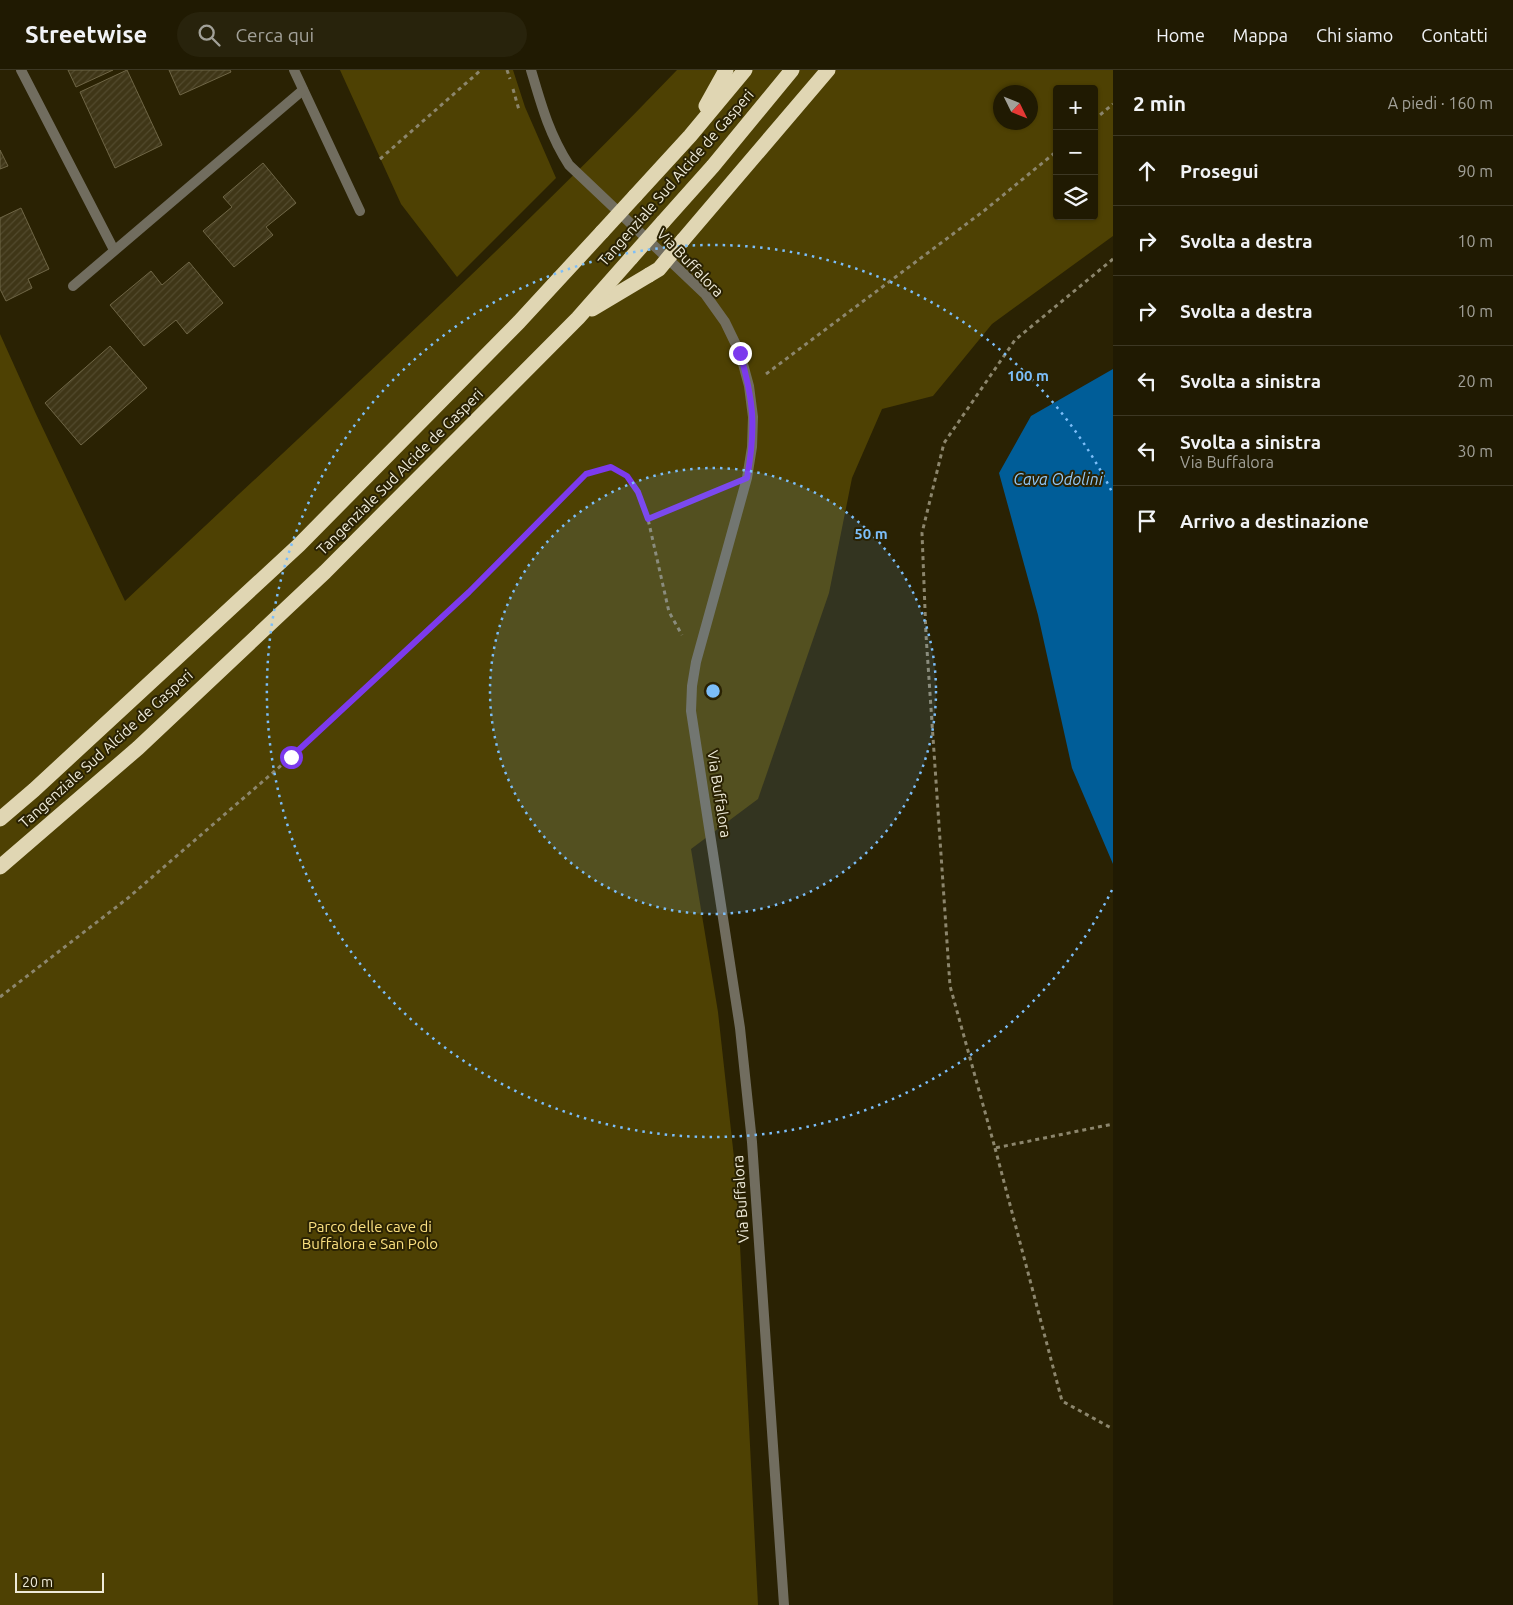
<!DOCTYPE html>
<html lang="it">
<head>
<meta charset="utf-8">
<style>
	body { margin:0; font-family:Ubuntu,sans-serif; background:#28230c; color:#f1f3f6 }
	.controls { position:absolute; right:15px; top:15px; display:grid; overflow:hidden; border-radius:5px; box-shadow:0 1px 4px #0004 }
	.controls button { width:45px; height:45px; display:grid; place-items:center; padding:0; border:0; border-bottom:1px solid #3d3824; background:#201a02; color:#f1f3f6; font:25px sans-serif }
	.compass { position:absolute; left:993px; top:15px; width:45px; height:45px; border-radius:50%; background:#201a02; box-shadow:0 1px 4px #0004; rotate:133deg }
	.scale { position:absolute; left:15px; bottom:12px; width:89px; box-sizing:border-box; padding-left:5px; border:2px solid #efebd9; border-top:0; font-size:14px; line-height:18px; white-space:nowrap; color:#efebd9; -webkit-text-stroke:4px #2a2203; paint-order:stroke }
	.stop { position:absolute; width:15px; height:15px; margin:-11px; border:4px solid #7c3aed; border-radius:50%; background:#fff }
	.stop.end { background:#7c3aed; border-color:#fff; box-shadow:0 1px 5px #0008 }
	.list { margin:0; padding:0; list-style:none }
	h2 { display:flex; justify-content:space-between; align-items:center; height:65px; margin:0; padding:0 20px; font-size:21px }
	h2 small { font-size:16px; font-weight:400; color:#a2a199 }
	.list li { display:grid; grid-template-columns:32px 1fr auto; gap:15px; align-items:center; box-sizing:border-box; height:70px; padding:0 20px; border-top:1px solid #3d3824 }
	.list b { display:block; font-size:19px; white-space:nowrap }
	.list p { margin:0; font-size:16px; white-space:nowrap; color:#a2a199 }
	.list em { font-size:16px; font-style:normal; color:#a2a199 }
	.icon { flex:none; width:28px; height:28px; fill:none; stroke:currentColor; stroke-width:2; stroke-linecap:round; stroke-linejoin:round }
	.map { position:relative; flex:none; width:1113px; height:1535px; overflow:hidden }
	header { display:flex; align-items:center; gap:30px; box-sizing:border-box; height:70px; padding:0 25px; background:#201a02; border-bottom:1px solid #3d3824 }
	header strong { font-size:24px }
	nav { display:flex; gap:28px; margin-inline-start:auto; font-size:18px }
	.search { width:350px; height:45px; background:#28230c; display:flex; align-items:center; gap:12px; box-sizing:border-box; padding:0 18px; border-radius:28px; color:#a2a199; font-size:19px }
	main { display:flex }
	aside { flex:1; background:#201a02 }
	.map>svg:first-child { display:block }
	.park { fill:#4e4103; fill-rule:evenodd }
	.water { fill:#005d98 }
	.building { fill:url(#building-hatch); stroke:#6f6646 }
	.lines { fill:none; stroke-linecap:round; stroke-linejoin:round }
	.path { stroke:#8c866d; stroke-width:3; stroke-dasharray:4 4; stroke-linecap:butt }
	.street { stroke:#716d5f; stroke-width:10 }
	.highway { stroke:#e0d6b3; stroke-width:15 }
	.highway-bridge { stroke:#e0d6b3; stroke-width:15 }
	.route { stroke:#7c3aed; stroke-width:6 }
	.ring { fill:none; stroke:#7cbef9; stroke-width:2.5; stroke-dasharray:2.5 5 }
	.labels { text-anchor:middle; stroke-width:4; stroke-linejoin:round; paint-order:stroke }
	.street-label { font-size:15px; fill:#efebd9; stroke:#2a2203 }
	.park-label { font-size:15px; fill:#fbe080; stroke:#2a2203 }
	.water-label { font-size:16px; font-style:italic; fill:#91c8f9; stroke:#2a2203 }
	.centre { fill:#7cbef9; stroke:#2a2203; stroke-width:2.5 }
	.ring-label { font-size:15px; text-anchor:middle; font-weight:bold; fill:#7cbef9; stroke:#2a2203; stroke-width:4; stroke-linejoin:round; paint-order:stroke }
</style>
</head>
<body>
<header>
<strong>Streetwise</strong>
<div class="search"><svg class="icon" aria-label="search" viewBox="0 0 24 24"><circle cx="10" cy="10" r="6"/><path d="M15 15l6 6"/></svg>Cerca qui</div>
<nav><a>Home</a><a>Mappa</a><a>Chi siamo</a><a>Contatti</a></nav>
</header>
<main>
<div class="map">
<svg width="1113" height="1535" viewBox="0 0 1113 1535">
	<defs>
		<pattern id="building-hatch" width="6" height="6" patternUnits="userSpaceOnUse" patternTransform="scale(1.25)"><rect width="6" height="6" fill="#3f3617"/><path d="M-1 1l2-2M0 6l6-6M5 7l2-2" fill="none" stroke="#524a2d"/></pattern>
	</defs>
	<rect width="100%" height="100%" fill="#2a2203"/>
	<g class="park">
		<path d="M340,0h173l12,37 31,71 -99,99 -56,-73z"/>
		<path d="M677,0h436v166l-121,88 -59,72 -51,13 -30,69 -23,115 -71,206 -67,50 27,163 19,173 21,420h-758v-1271l36,80 89,187c186,-175 375,-347 552,-531zM1057,19h37v127h-37zM1001,22h29v30h-29z"/>
	</g>
	<path class="water" d="M1113,299v495l-41,-96 -34,-153 -39,-142 32,-57z"/>
	<g class="building">
		<path d="M68,0h45l-37,17z"/>
		<path d="M127,0l35,75 -47,23 -35,-76z"/>
		<path d="M169,0h61l1,2 -51,23z"/>
		<path d="M0,80l8,16 -8,3z"/>
		<path d="M263,93l33,40 -30,24 7,8 -39,32 -31,-36 29,-24 -9,-10z"/>
		<path d="M21,138l28,61 -21,10 4,9 -26,13 -6,-12v-71z"/>
		<path d="M189,192l34,41 -36,31 -11,-14 -32,26 -34,-41 41,-34 11,14z"/>
		<path d="M110,276l37,42 -66,57 -36,-42z"/>
	</g>
	<g class="lines">
		<g class="path">
			<path d="M507,0l3,9"/>
			<path d="M513,19l6,21"/>
			<path d="M1094,50l19,-16"/>
			<path d="M380,89l101,-89"/>
			<path d="M1113,189l-98,81 -71,103 -22,90 4,102 24,351 45,162 118,-24"/>
			<path d="M766,304l219,-164 72,-59"/>
			<path d="M648,449l75,-31"/>
			<path d="M0,927l128,-99 163,-141 178,-165 117,-118 25,-7 16,9 10,16 11,27 21,93 13,23"/>
			<path d="M995,1078l67,253 51,28"/>
		</g>
		<g class="street">
			<path d="M21,0l93,180"/>
			<path d="M294,0l66,141"/>
			<path d="M531,0c10,34 18,64 38,95l136,129 20,28 15,31 9,33 4,31 -1,30 -5,31 -51,184 -4,24 -1,25 49,317 12,114 32,463"/>
			<path d="M73,216l230,-196"/>
		</g>
		<g class="highway">
			<path d="M706,36l20,-36"/>
			<path d="M635,126l55,-60 55,-66"/>
			<path d="M663,152l50,-56 79,-96"/>
			<path d="M683,170l145,-170"/>
			<path d="M592,239l57,-34"/>
			<path d="M0,749l34,-29 265,-245 220,-223 83,-90"/>
			<path d="M0,797l138,-119 187,-176 253,-254 53,-60"/>
		</g>
		<g class="highway-bridge">
			<path d="M602,162l33,-36"/>
			<path d="M631,188l32,-36"/>
			<path d="M649,205l10,-6 24,-29"/>
		</g>
	</g>
	<g class="lines">
		<path class="route" d="M291,687l178,-165 117,-118 25,-7 16,9 11,16 10,27 99,-41c9,-50 7,-76 -7,-125"/>
	</g>
	<circle cx="713" cy="621" r="223" fill="#7cbef9" fill-opacity=".12"/>
	<g class="ring">
		<circle cx="713" cy="621" r="223"/>
		<path d="M1112 820A446 446 0 1 1 1112 422"/>
	</g>
	<g class="labels">
		<g class="street-label">
			<text transform="translate(676 108) rotate(-49)" y="5">Tangenziale Sud Alcide de Gasperi</text>
			<text transform="translate(690 193) rotate(46)" y="5">Via Buffalora</text>
			<text transform="translate(400 402) rotate(-45)" y="5">Tangenziale Sud Alcide de Gasperi</text>
			<text transform="translate(106 679) rotate(-42)" y="5">Tangenziale Sud Alcide de Gasperi</text>
			<text transform="translate(719 724) rotate(81)" y="5">Via Buffalora</text>
			<text transform="translate(741 1129) rotate(-94)" y="5">Via Buffalora</text>
		</g>
		<g class="park-label">
			<text x="370" y="1162">Parco delle cave di<tspan x="370" dy="17">Buffalora e San Polo</tspan></text>
		</g>
		<g class="water-label">
			<text x="1058" y="415">Cava Odolini</text>
		</g>
	</g>
	<circle cx="713" cy="621" r="8" class="centre"/>
	<g class="ring-label">
		<text x="1028" y="311">100 m</text>
		<text x="871" y="469">50 m</text>
	</g>
</svg>
<div class="controls">
<button>+</button>
<button>−</button>
<button><svg class="icon" aria-label="layers" viewBox="0 0 24 24"><path d="M12 4l9 5-9 5-9-5zM3 14l9 5 9-5"/></svg></button>
</div>
<svg class="compass" viewBox="-18 -18 36 36"><path d="M0-13l5 13h-10z" fill="#e53935"/><path d="M0 13l5-13h-10z" fill="#a2a199"/></svg>
<div class="scale">20 m</div>
<div class="stop" style="left:291px;top:687px"></div>
<div class="stop end" style="left:740px;top:283px"></div>
</div>
<aside>
<h2>2 min<small>A piedi · 160 m</small></h2>
<ul class="list">
<li><svg class="icon" aria-label="ahead" viewBox="0 0 24 24"><path d="M12 20V5M6 11l6-6 6 6"/></svg><div><b>Prosegui</b></div><em>90 m</em></li>
<li><svg class="icon" aria-label="right" viewBox="0 0 24 24"><path d="M7 20v-9h11M14 6l5 5-5 5"/></svg><div><b>Svolta a destra</b></div><em>10 m</em></li>
<li><svg class="icon" aria-label="right" viewBox="0 0 24 24"><path d="M7 20v-9h11M14 6l5 5-5 5"/></svg><div><b>Svolta a destra</b></div><em>10 m</em></li>
<li><svg class="icon" aria-label="left" viewBox="0 0 24 24"><path d="M17 20v-9H6M10 6l-5 5 5 5"/></svg><div><b>Svolta a sinistra</b></div><em>20 m</em></li>
<li><svg class="icon" aria-label="left" viewBox="0 0 24 24"><path d="M17 20v-9H6M10 6l-5 5 5 5"/></svg><div><b>Svolta a sinistra</b><p>Via Buffalora</p></div><em>30 m</em></li>
<li><svg class="icon" aria-label="arrive" viewBox="0 0 24 24"><path d="M6 21V4h12l-3 4 3 4H6"/></svg><div><b>Arrivo a destinazione</b></div></li>
</ul>
</aside>
</main>
</body>
</html>
